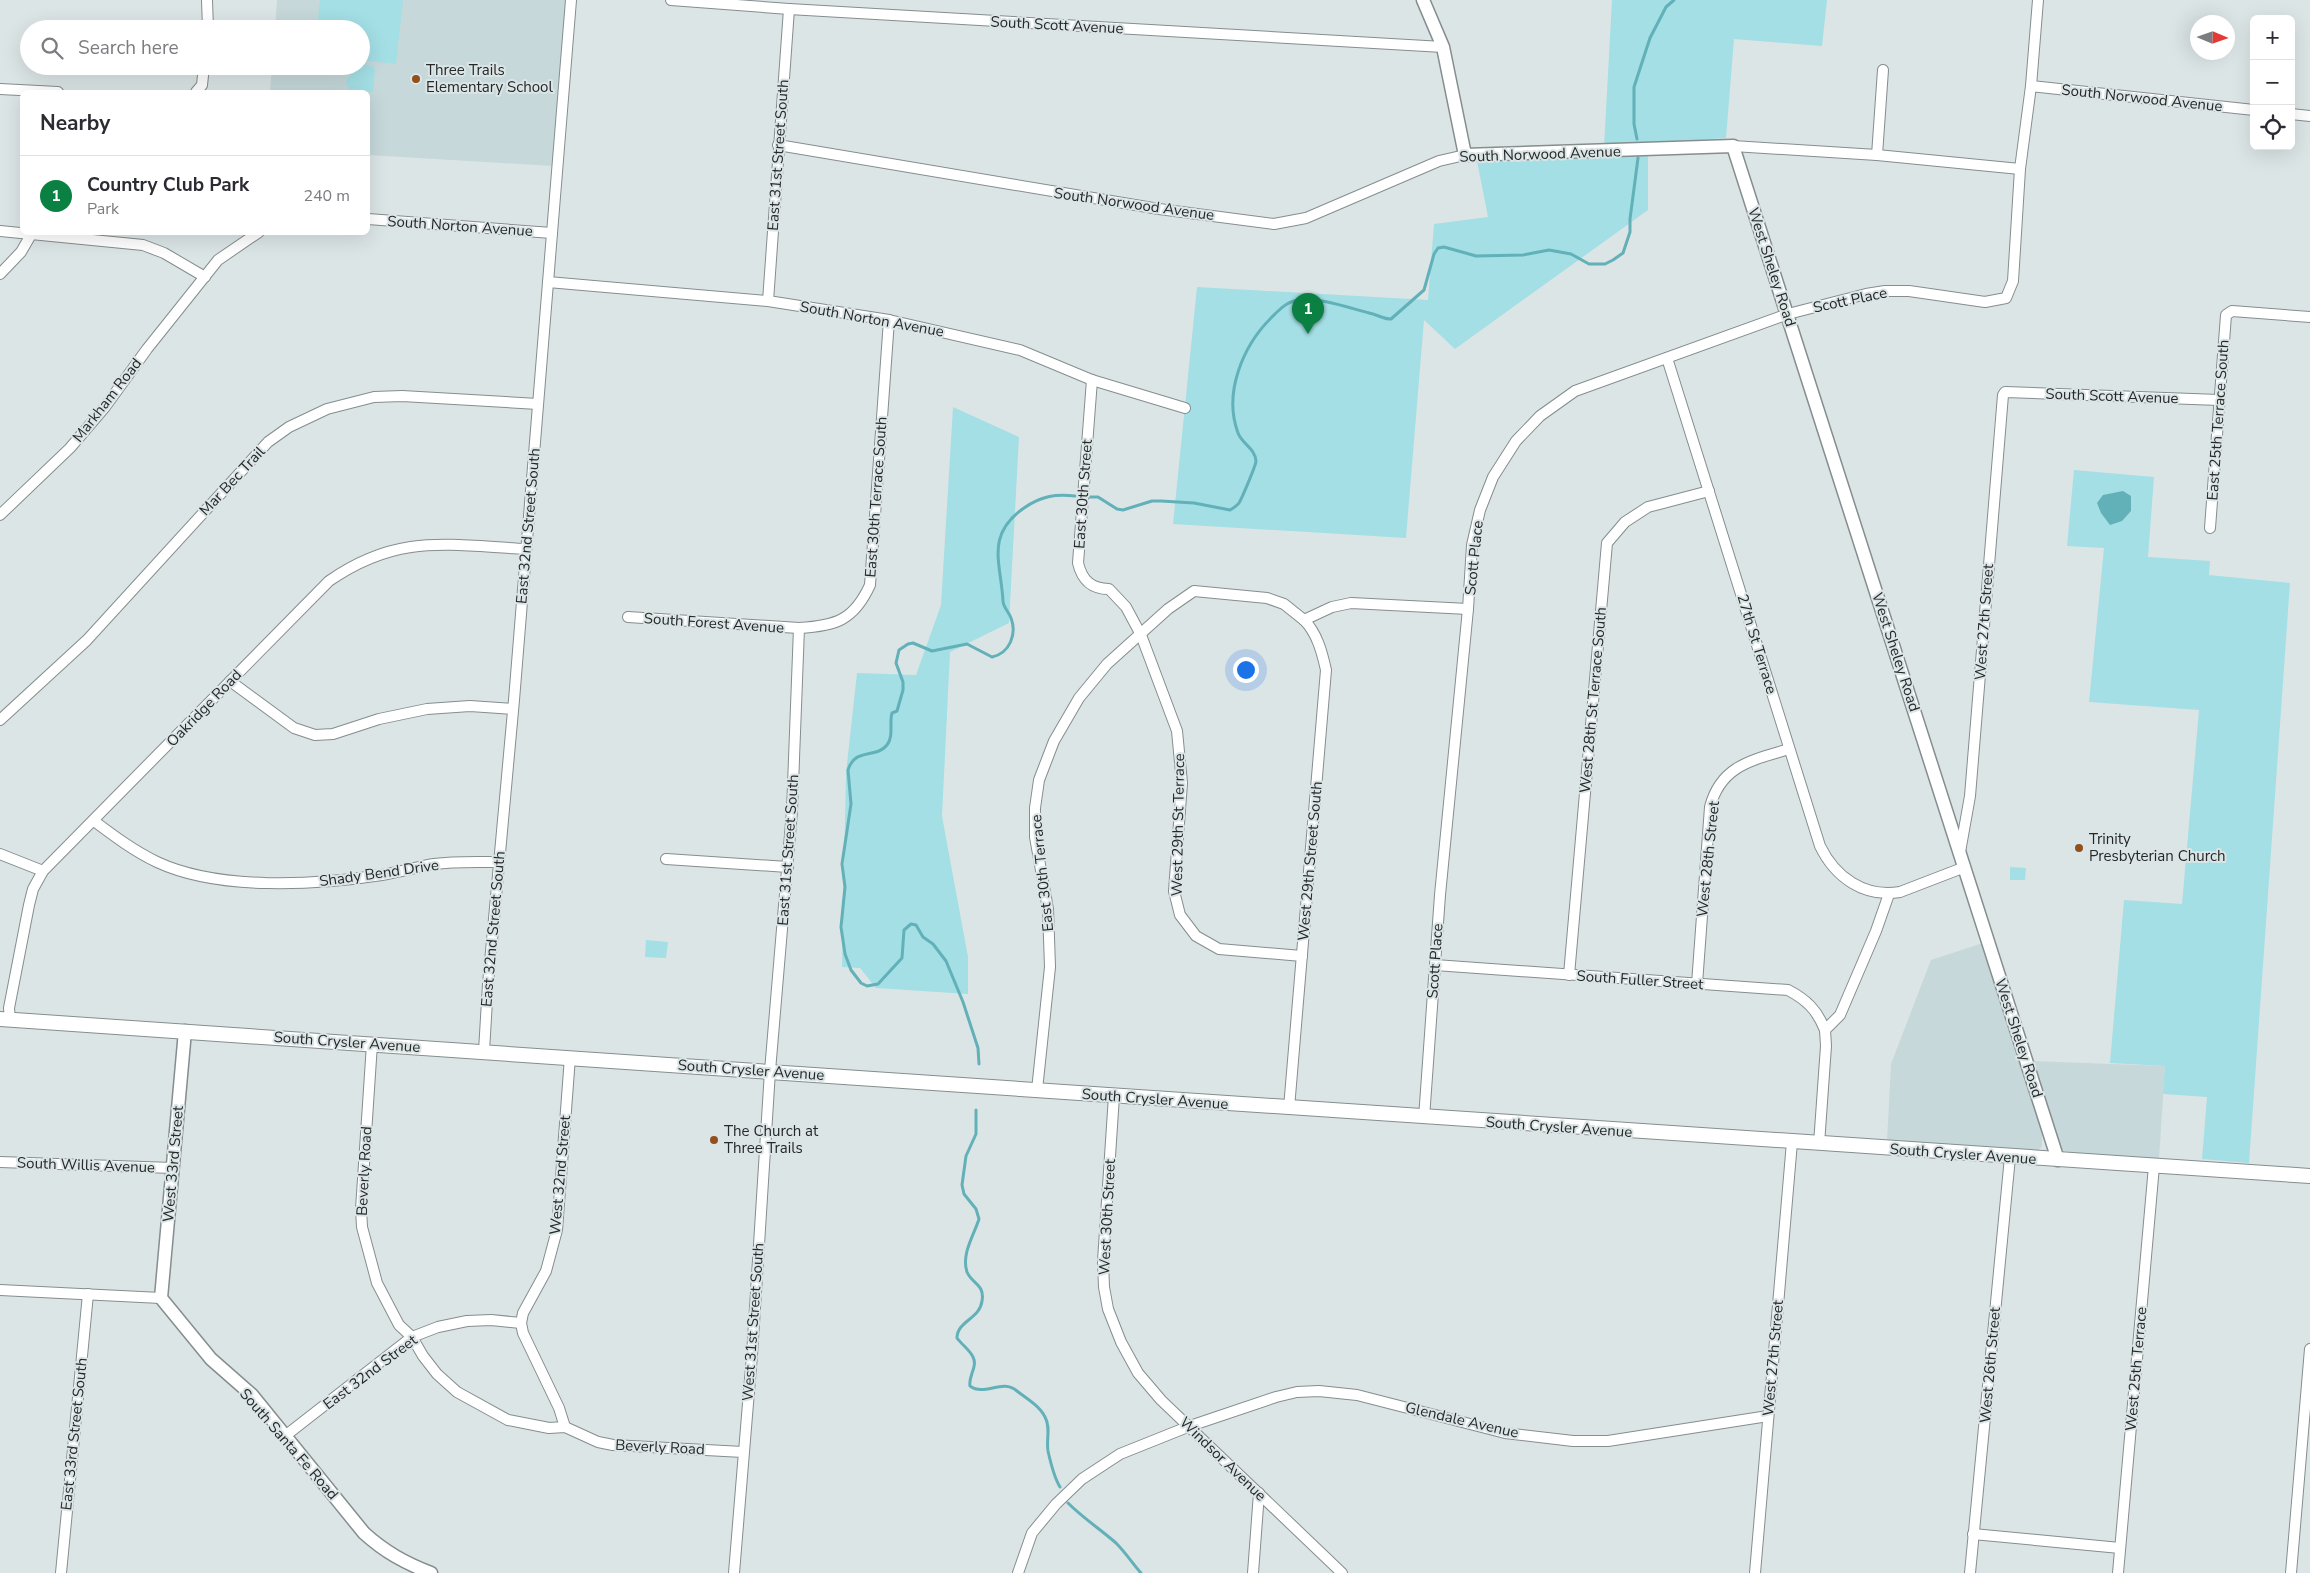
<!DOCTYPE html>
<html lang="en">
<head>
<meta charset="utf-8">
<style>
	body { margin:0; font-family:"Nunito Sans",sans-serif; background:#f2f2f3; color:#2b2b33 }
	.controls { position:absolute; right:15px; top:15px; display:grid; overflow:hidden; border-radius:8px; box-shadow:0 5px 20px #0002 }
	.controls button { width:45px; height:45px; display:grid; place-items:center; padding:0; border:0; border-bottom:1px solid #e1e1e2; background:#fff; color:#2b2b33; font:25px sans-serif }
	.compass { position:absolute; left:2190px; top:15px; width:45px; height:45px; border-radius:50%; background:#fff; box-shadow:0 5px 20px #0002; rotate:92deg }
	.you { position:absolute; left:1245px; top:669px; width:18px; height:18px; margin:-12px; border:4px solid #fff; border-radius:50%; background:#1a73e8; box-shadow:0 0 0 8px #1a73e833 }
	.badge { display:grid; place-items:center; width:32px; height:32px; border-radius:50%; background:#0b8043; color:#fff; font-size:16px; font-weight:700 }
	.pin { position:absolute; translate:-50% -41px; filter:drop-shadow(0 1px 2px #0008) }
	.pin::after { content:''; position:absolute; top:26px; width:18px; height:15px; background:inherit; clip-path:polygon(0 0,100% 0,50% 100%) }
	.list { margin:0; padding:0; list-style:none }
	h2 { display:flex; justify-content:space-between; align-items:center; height:65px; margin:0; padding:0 20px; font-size:21px }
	h2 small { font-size:16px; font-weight:400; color:#7c7c81 }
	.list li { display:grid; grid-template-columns:32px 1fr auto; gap:15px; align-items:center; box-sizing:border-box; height:80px; padding:0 20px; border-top:1px solid #e1e1e2 }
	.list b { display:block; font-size:19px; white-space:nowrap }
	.list p { margin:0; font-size:16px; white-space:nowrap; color:#7c7c81 }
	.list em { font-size:16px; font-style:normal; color:#7c7c81 }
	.icon { flex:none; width:28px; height:28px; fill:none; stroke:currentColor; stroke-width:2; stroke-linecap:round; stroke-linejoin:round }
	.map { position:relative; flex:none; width:2310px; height:1573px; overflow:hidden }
	.search { position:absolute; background:#fff; box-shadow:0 5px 20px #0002; left:20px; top:20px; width:350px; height:55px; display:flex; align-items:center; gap:12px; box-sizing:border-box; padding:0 18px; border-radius:28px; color:#7c7c81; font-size:19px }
	.panel { position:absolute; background:#fff; box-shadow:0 5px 20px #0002; left:20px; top:90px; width:350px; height:145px; border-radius:8px }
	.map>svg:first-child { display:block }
	.built { fill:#c6d8da }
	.green { fill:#a3dfe5 }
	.water { fill:#62b0b8 }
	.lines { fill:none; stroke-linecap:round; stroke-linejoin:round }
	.stream { stroke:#62b0b8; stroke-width:3 }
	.minor-casing { stroke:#858d8e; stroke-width:12 }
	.tertiary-casing { stroke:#858d8e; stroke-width:15 }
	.secondary-casing { stroke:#858d8e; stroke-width:16 }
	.minor { stroke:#fff; stroke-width:10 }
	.tertiary { stroke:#fff; stroke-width:12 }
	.secondary { stroke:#fff; stroke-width:14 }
	.poi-dot { fill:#92501d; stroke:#dce5e6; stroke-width:2 }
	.labels { text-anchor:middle; stroke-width:4; stroke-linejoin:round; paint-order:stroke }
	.street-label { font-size:15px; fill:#252829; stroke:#dce5e6 }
	.poi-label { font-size:15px; fill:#252829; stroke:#dce5e6; text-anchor:start }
</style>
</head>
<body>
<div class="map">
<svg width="2310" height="1573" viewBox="0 0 2310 1573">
	<rect width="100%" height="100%" fill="#dce5e6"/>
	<g class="built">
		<path d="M277,0h290l-14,166 -185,-11v-63h-98l2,-26h89v-37h-86z"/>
		<path d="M1983,943l59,190v13l-5,6 -150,-11 4,-77 40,-104z"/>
		<path d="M2032,1061l133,5 -6,93 -88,-6 -9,-3z"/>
	</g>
	<g class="green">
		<path d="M320,0h83l-7,64 -35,-4v-31h-44z"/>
		<path d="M1612,0h215l-5,46 -88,-7 -8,99 -122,9z"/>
		<path d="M361,64l12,2 2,4 -2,22 -23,-2 -4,-6 1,-5 11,-13h3z"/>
		<path d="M1648,154v56l-193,139 -31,-29 -18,218 -233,-14 24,-237 231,13 6,-76 54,-7 -11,-56z"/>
		<path d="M953,407l66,30 -10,186 -59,29 -8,164 26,141v37l-92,-6 -16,-20 -18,-1 4,-194 11,-100 59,2 25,-70z"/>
		<path d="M2074,470l80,7 -6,80 62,4 -1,14 81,8 -41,580 -47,-4 5,-62 -44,-3 2,-28 -55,-3 14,-163 58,4 17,-194 -110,-8 15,-154 -37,-2z"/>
		<path d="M2010,867l16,1 -1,12h-15z"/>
		<path d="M646,940l22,2 -2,16 -21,-1z"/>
	</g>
	<path class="water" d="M2123,491l8,5v15l-9,10 -12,4 -9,-12 -4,-10 6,-8z"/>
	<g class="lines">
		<g class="stream">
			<path d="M1637,139l-3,-15v-37l16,-49 16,-31 8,-7"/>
			<path d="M1088,497h10l19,12 6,1 29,-9h9l33,2 36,7c3,-2 7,-4 9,-7 3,-5 17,-38 17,-42 -1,-13 -14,-17 -18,-28 -15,-40 5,-87 33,-115 8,-8 16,-17 28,-18 21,-3 53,9 74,14 7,2 11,5 18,5l33,-29 10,-36 4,-6 6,-1 32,9 47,-1 26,-5 22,4 18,10h16l8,-4 10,-7 7,-21v-13l8,-61"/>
			<path d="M979,1064l-1,-16 -15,-46 -17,-41 -13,-17 -10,-7 -7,-12 -5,-1 -7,6 -2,28 -24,26 -11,2 -6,-3 -10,-13 -6,-16 -4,-27 4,-40 -3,-23 9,-60 -3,-34c7,-23 28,-11 39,-25 7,-9 2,-22 5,-32l5,-2 6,-21v-8l-7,-19 3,-13 9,-6 5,-1 19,8 35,-7 25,13c18,-4 25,-23 19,-39 -2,-6 -8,-11 -8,-17 -2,-38 -18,-66 21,-93 17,-12 31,-14 51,-12"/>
			<path d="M976,1110v24l-10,22 -4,29 2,9 12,15 3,10c-5,16 -18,35 -12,53 5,12 18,12 15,29 -2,18 -25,20 -25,37 5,7 13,12 16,19 5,10 -5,19 -3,29 15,11 32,-8 47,5 9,7 23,15 28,26 6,11 1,22 3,34 2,9 7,28 12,36"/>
			<path d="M1068,1503c15,15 32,26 48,40 10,10 16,20 25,30"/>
		</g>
		<defs>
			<g id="minor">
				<path d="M207,0l1,29"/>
				<path d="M671,0l118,9 654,38"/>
				<path d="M2031,86l223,24"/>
				<path d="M0,89l58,3"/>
				<path d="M196,92l6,-7 2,-19"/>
				<path d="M2291,114l19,2"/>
				<path d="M778,145l381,64 115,15 32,-6 133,-57 26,-6"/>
				<path d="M1733,146l144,9 143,14"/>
				<path d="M1877,155l6,-85"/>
				<path d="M368,219l184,14"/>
				<path d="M0,231l143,14 21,8 41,24"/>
				<path d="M0,274l21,-22 11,-19"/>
				<path d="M548,282l220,19 121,19 131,30 72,30 93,28"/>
				<path d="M768,301l21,-292"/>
				<path d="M1667,358l153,488c15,31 44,52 80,46l65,-25"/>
				<path d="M1092,380l-14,183c4,17 13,26 31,26l17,18 15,28 36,96 5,52 -8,108 6,24 16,21 23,13 83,7"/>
				<path d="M0,515l70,-67 35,-41 42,-58 71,-89 41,-28"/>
				<path d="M2210,528l16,-213 6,-4 78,6"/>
				<path d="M628,617l171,11c37,-2 55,-8 71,-43l19,-265"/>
				<path d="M230,681l64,47 21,7 18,-1 46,-15 48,-10 43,-3 43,3"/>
				<path d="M0,720l87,-80 181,-198 21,-15 38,-18 47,-12 28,-1 136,8"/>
				<path d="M94,821c20,15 40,30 63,41 62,29 159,23 225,13 18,-3 35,-8 52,-11 21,-3 44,-2 65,-2"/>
				<path d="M1960,852l10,-56 33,-401 2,-3 214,8"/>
				<path d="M0,854l43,17"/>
				<path d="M666,859l122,8"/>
				<path d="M1435,965l353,25c19,10 29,20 37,40"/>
				<path d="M1569,975l38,-432 18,-21 23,-15 61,-16"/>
				<path d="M1697,984l13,-177c11,-42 43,-47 79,-58"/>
				<path d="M10,1020l-1,-12 20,-103 4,-16 10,-18 286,-290c69,-48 118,-36 197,-32"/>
				<path d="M372,1044l-11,165 1,18 15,56 22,42 13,12 11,19 14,18 20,18 51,28 41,8 16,-1 33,15 15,3 130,7"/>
				<path d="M484,1051l4,-67 26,-284 57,-700"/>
				<path d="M1037,1090l13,-123 -2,-58 -13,-72v-29l4,-28 15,-39 25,-43 28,-34 61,-55 26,-18 73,7 17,6 20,16 28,-13 19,-4 117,6"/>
				<path d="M1114,1096l-11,165 1,26 4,22 13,33 17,31 23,27 181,173"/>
				<path d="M1289,1108l37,-438c-4,-18 -9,-37 -22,-50"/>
				<path d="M1424,1118l16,-223 28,-286 4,-64 8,-35 13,-33 23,-36 24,-25 35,-25 213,-77 78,-20 19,-3h24l76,11 21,-4 7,-17 7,-112 11,-83 7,-86"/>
				<path d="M1819,1144l7,-98 -1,-16 15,-15 36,-84 13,-37"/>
				<path d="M0,1162l173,6"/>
				<path d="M0,1290l161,8"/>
				<path d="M565,1427l-6,-19 -36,-75 -2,-10 2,-10 23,-42 11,-41 13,-173"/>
				<path d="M285,1436l127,-99 26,-10 29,-6 24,-1 30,3"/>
				<path d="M1973,1534l147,14"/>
				<path d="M61,1573l27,-279"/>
				<path d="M734,1573l18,-218 18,-284 22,-260 7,-183"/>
				<path d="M1018,1573l14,-40 24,-29 26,-25 38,-25 70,-28 86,-29 21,-5 22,-1 38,4 148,38 68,8h35l160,-25"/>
				<path d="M1253,1573l6,-80"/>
				<path d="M1755,1573l37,-431"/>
				<path d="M1970,1573l40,-416"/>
				<path d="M2118,1573l36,-407"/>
				<path d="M2291,1573l19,-224"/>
			</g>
			<g id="tertiary">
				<path d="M1423,0l20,47 22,108 268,-9 325,1014"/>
				<path d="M185,1031l-24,267 50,61 41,36 112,138c21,19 41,30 67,40"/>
			</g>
			<path id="secondary" d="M0,1019c770,52 1540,108 2310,157"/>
		</defs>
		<use href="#minor" class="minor-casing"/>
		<use href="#tertiary" class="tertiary-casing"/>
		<use href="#secondary" class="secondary-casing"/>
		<use href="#minor" class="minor"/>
		<use href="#tertiary" class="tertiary"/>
		<use href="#secondary" class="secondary"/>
	</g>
	<g class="poi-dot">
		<circle cx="416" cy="79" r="5"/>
		<circle cx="2079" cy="848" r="5"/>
		<circle cx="714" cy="1140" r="5"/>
	</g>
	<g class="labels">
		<g class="street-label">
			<text transform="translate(1057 25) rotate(3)" y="5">South Scott Avenue</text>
			<text transform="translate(2142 98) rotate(6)" y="5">South Norwood Avenue</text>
			<text transform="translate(1540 154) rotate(-2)" y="5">South Norwood Avenue</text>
			<text transform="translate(778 155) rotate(-86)" y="5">East 31st Street South</text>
			<text transform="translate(1134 204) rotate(8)" y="5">South Norwood Avenue</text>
			<text transform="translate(460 226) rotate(4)" y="5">South Norton Avenue</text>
			<text transform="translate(1772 267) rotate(72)" y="5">West Sheley Road</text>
			<text transform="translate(1850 300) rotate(-12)" y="5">Scott Place</text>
			<text transform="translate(872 319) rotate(10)" y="5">South Norton Avenue</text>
			<text transform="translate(2112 396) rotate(2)" y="5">South Scott Avenue</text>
			<text transform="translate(107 400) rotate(-52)" y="5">Markham Road</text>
			<text transform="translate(2218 420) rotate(-86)" y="5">East 25th Terrace South</text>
			<text transform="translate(232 481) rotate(-47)" y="5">Mar Bec Trail</text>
			<text transform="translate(1083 494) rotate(-86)" y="5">East 30th Street</text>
			<text transform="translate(876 497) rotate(-86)" y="5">East 30th Terrace South</text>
			<text transform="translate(528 526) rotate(-85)" y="5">East 32nd Street South</text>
			<text transform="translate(1474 558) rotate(-84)" y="5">Scott Place</text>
			<text transform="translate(1984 622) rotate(-86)" y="5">West 27th Street</text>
			<text transform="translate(714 623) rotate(4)" y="5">South Forest Avenue</text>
			<text transform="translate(1757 644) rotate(73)" y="5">27th St Terrace</text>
			<text transform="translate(1896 652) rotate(72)" y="5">West Sheley Road</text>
			<text transform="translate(1593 700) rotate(-85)" y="5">West 28th St Terrace South</text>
			<text transform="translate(204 708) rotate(-46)" y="5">Oakridge Road</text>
			<text transform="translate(1178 825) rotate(-89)" y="5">West 29th St Terrace</text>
			<text transform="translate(788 850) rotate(-86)" y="5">East 31st Street South</text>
			<text transform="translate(1708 859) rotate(-84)" y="5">West 28th Street</text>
			<text transform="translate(1310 861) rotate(-85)" y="5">West 29th Street South</text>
			<text transform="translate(379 873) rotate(-8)" y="5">Shady Bend Drive</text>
			<text transform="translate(1042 873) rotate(-96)" y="5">East 30th Terrace</text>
			<text transform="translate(493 929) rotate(-85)" y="5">East 32nd Street South</text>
			<text transform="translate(1435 961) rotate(-86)" y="5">Scott Place</text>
			<text transform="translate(1640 980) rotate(4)" y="5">South Fuller Street</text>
			<text transform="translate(2019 1038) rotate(72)" y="5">West Sheley Road</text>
			<text transform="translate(347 1042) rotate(4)" y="5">South Crysler Avenue</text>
			<text transform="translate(751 1070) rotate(4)" y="5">South Crysler Avenue</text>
			<text transform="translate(1155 1099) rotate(4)" y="5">South Crysler Avenue</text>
			<text transform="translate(1559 1127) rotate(4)" y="5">South Crysler Avenue</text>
			<text transform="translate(1963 1154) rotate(4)" y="5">South Crysler Avenue</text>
			<text transform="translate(173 1164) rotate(-85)" y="5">West 33rd Street</text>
			<text transform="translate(86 1165) rotate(2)" y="5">South Willis Avenue</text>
			<text transform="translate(364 1171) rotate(-87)" y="5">Beverly Road</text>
			<text transform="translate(560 1175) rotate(-85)" y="5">West 32nd Street</text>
			<text transform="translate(1107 1217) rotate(-87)" y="5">West 30th Street</text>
			<text transform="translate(753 1322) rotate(-86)" y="5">West 31st Street South</text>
			<text transform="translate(1773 1358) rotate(-85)" y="5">West 27th Street</text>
			<text transform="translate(1990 1365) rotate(-85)" y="5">West 26th Street</text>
			<text transform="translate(2136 1369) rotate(-85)" y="5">West 25th Terrace</text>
			<text transform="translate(370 1372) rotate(-37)" y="5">East 32nd Street</text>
			<text transform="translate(1462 1420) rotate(13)" y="5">Glendale Avenue</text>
			<text transform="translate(74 1434) rotate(-84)" y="5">East 33rd Street South</text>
			<text transform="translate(289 1444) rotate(49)" y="5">South Santa Fe Road</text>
			<text transform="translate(660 1447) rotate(3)" y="5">Beverly Road</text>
			<text transform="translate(1223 1459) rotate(44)" y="5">Windsor Avenue</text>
		</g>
		<g class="poi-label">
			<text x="426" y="75">Three Trails<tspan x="426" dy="17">Elementary School</tspan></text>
			<text x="2089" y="844">Trinity<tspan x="2089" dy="17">Presbyterian Church</tspan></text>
			<text x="724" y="1136">The Church at<tspan x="724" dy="17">Three Trails</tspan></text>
		</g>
	</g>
</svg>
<div class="controls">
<button>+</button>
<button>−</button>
<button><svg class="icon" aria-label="locate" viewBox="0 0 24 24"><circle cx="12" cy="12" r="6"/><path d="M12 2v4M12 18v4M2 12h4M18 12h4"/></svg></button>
</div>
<svg class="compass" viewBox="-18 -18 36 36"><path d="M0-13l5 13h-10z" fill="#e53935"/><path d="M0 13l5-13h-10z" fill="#7c7c81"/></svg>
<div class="you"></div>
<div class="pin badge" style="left:1308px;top:334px">1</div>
<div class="search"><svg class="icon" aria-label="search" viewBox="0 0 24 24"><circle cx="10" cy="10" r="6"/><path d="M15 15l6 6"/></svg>Search here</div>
<section class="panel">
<h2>Nearby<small></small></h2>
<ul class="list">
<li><span class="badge">1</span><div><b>Country Club Park</b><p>Park</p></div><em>240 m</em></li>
</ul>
</section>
</div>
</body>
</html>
